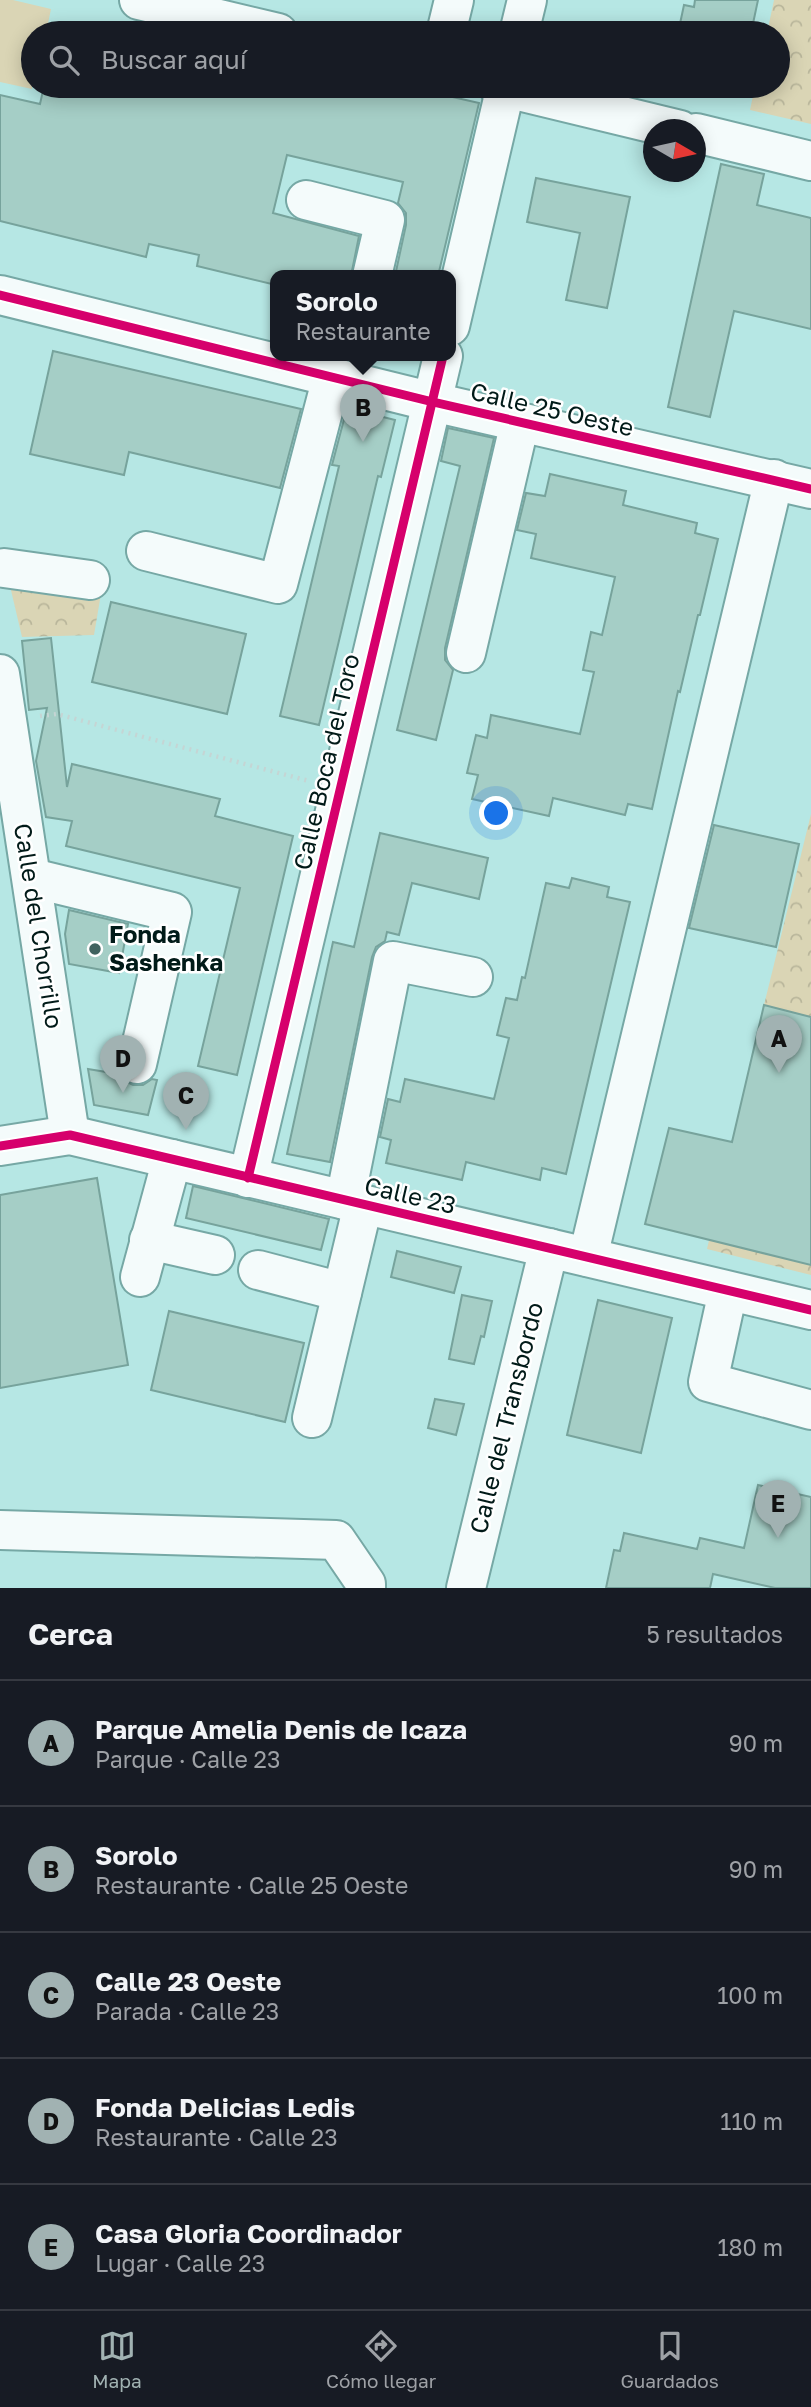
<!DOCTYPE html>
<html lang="es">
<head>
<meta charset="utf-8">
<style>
	body { margin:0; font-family:"Golos Text",sans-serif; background:#20242c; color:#f1f3f6 }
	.compass { position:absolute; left:643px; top:119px; width:63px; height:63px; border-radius:50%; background:#171b24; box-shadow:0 4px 18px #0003; rotate:99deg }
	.you { position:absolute; left:497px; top:814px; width:24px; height:24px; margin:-18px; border:5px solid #fff; border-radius:50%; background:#1a73e8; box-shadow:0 0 0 10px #1a73e833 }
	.badge { display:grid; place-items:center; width:46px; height:46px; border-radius:50%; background:#a1b2b2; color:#111; font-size:23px; font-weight:700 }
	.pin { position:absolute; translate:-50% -58px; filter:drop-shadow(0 2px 4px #0008) }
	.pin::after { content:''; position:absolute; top:37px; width:24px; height:21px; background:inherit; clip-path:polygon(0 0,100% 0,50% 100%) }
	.popup { position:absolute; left:270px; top:270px; width:186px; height:91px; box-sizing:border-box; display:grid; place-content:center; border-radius:14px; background:#171b24; filter:drop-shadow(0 2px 5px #0005); font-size:23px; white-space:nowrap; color:#9ea1a6 }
	.popup b { font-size:26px; color:#f1f3f6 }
	.popup::after { content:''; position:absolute; left:50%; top:100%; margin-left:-14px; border:14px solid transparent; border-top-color:#171b24 }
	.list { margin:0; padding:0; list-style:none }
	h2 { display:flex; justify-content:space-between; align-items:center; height:91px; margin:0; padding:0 28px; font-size:30px }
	h2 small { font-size:23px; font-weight:400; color:#9ea1a6 }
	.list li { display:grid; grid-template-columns:46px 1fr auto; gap:21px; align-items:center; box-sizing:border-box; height:126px; padding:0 28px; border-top:2px solid #363941 }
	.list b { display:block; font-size:26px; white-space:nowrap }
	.list p { margin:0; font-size:23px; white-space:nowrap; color:#9ea1a6 }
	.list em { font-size:23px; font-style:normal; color:#9ea1a6 }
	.icon { flex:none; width:38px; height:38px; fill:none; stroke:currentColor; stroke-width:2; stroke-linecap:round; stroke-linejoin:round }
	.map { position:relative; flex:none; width:811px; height:1588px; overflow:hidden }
	.search { position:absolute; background:#171b24; box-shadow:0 4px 18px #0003; left:21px; right:21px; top:21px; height:77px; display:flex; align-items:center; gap:18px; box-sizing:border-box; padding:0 24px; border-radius:38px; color:#9ea1a6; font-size:26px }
	.sheet { height:721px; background:#171b24 }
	nav { display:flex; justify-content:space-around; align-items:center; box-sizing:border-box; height:98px; border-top:2px solid #363941; background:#171b24; font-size:19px; color:#9ea1a6 }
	nav a { display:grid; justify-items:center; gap:4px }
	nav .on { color:#a1b2b2 }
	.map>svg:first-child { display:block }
	.grass { fill:#dad5b5 }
	.park { fill:url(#park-crowns) }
	.building { fill:#a5cec6; stroke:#77a39c; stroke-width:2 }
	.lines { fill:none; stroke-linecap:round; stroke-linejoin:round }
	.minor-casing { stroke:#76a8a5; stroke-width:42 }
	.path { stroke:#c5d5d4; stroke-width:4.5; stroke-dasharray:2 5; stroke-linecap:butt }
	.minor { stroke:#f4fbfb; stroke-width:38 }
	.cycleway-casing { stroke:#fff; stroke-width:13 }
	.cycleway { stroke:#d6006c; stroke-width:9 }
	.poi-dot { fill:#40625f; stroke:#fff; stroke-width:2.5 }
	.labels { text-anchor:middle; stroke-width:5; stroke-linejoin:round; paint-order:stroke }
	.street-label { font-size:24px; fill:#011a18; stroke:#fff }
	.poi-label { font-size:24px; font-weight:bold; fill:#011a18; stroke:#fff; text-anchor:start }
</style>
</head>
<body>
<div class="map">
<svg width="811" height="1588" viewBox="0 0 811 1588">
	<defs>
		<pattern id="park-crowns" width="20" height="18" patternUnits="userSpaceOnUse" patternTransform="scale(1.75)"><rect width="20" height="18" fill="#dad5b5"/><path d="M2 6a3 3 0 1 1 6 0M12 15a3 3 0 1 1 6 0" fill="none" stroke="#b9b69b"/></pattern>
	</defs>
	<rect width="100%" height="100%" fill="#b6e7e4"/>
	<path class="grass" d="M0,0h13l38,9 -5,24h-13l-1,56 -32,-7z"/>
	<g class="park">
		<path d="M774,0h37v124l-61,-14 5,-24h23v-53h-11z"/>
		<path d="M6,569l97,13 -9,53 -72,2z"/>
		<path d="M811,814v461l-104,-26 57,-244z"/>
	</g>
	<g class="building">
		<path d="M695,0h63l-7,33h-73l6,-28 10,2z"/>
		<path d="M44,86h343l47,10 1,-3 44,10 -41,173h-43l11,-51v-12l-8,-10 5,-21 -116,-27 -14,58 86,23 -8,40h-75v9l-79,-19 2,-11 -50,-11 -3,13 -146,-36v-126l40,9z"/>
		<path d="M721,164l43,10 -7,31 54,13v111l-77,-18 -24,106 -42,-10z"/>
		<path d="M536,178l94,19 -23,111 -41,-8 14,-67 -53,-11z"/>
		<path d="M53,351l248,58 -21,79 -151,-36 -5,23 -94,-21z"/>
		<path d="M347,408l48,12 -14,57 -3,-1 -59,249 -39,-9 59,-250 -7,-1z"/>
		<path d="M448,428l46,10 -49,210v12l8,10 -17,70 -39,-10 63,-264 -19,-5z"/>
		<path d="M550,474l76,17 -3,14 74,18 -2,10 23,6 -18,76h-2l-18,77 -2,-1 -26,118 -24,-5 -3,11 -72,-17 -4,18 -77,-17 6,-24 -11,-2 9,-38 11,3 4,-23 89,19 14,-62 -11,-2 8,-38 11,3 13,-58 -84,-19 5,-24 -19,-4 9,-37 19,3z"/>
		<path d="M111,602l135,32 -19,80 -135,-32z"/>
		<path d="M51,638l16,149 5,-23 148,35 -5,17 78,20 -56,239 -39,-9 42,-178 -174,-42 6,-25 -26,-4 -10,-56 11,-53 -18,2 -7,-69z"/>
		<path d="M714,825l85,19 -23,103 -87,-19z"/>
		<path d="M380,833l108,25 -9,41 -67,-16 -13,52 -12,-3 -2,9 -9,6 -4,10 -42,205 -43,-8 46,-212 21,5z"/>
		<path d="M572,878l37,9 -2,10 23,5 -64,272 -24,-6 -2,12 -74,-18 -4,18 -76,-17 5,-23 -11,-3 8,-38 12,3 5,-23 89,20 15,-61 -12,-3 9,-37 11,2 5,-23 3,1 21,-95 23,5z"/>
		<path d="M69,910l59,14 -9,49 -50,-9 -4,-30z"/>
		<path d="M764,1005l47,12v248l-166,-41 24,-96 63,14z"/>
		<path d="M88,1069l30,5 5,6 10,5h10l9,-6 5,1 -9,35 -54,-10z"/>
		<path d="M97,1178l31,187 -128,23v-193z"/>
		<path d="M193,1186l136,33 -8,31 -135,-32z"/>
		<path d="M397,1251l64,16 -7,26 -63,-16z"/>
		<path d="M462,1295l30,6 -8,36 -3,-1 -7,28 -25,-5z"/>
		<path d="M598,1300l74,18 -31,135 -74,-18z"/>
		<path d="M169,1311l135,32 -19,79 -134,-32z"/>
		<path d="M435,1399l29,5 -8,31 -28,-7z"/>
		<path d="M758,1485l53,12v91h-36l-62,-14 -3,14h-104l8,-38 6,1 4,-18 73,16 3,-11 44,10z"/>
	</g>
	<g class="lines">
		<defs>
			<g id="minor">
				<path d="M139,0l139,33"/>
				<path d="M446,33l8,-33"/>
				<path d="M519,33l8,-33"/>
				<path d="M498,86l182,44"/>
				<path d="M696,133l115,28"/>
				<path d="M306,200l79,20 -13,56"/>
				<path d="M0,295l433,107 378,87"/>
				<path d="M450,326l56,-240"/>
				<path d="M146,551l132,33 54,-207"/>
				<path d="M4,568l86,12"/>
				<path d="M466,653l54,-231"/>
				<path d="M0,674l70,461"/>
				<path d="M32,878l140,34 -35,152"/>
				<path d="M0,1146l70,-11 741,175"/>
				<path d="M248,1178l195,-822"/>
				<path d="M345,1200l48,-239 80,16"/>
				<path d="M149,1240l66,15"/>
				<path d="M588,1257l186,-778"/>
				<path d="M258,1270l84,22"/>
				<path d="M140,1277l32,-118"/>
				<path d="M728,1291l-20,91 103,28"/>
				<path d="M312,1418l51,-213"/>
				<path d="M0,1530l336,10 30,44v4"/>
				<path d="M466,1588l83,-340"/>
			</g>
		</defs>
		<use href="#minor" class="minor-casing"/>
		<path class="path" d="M40,716l17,-2 252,67"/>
		<use href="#minor" class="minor"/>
		<defs>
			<g id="cycleway">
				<path d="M0,295l433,107 378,87"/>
				<path d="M0,1146l70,-11 741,175"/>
				<path d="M248,1178l195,-822"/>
			</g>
		</defs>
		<use href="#cycleway" class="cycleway-casing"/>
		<use href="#cycleway" class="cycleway"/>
	</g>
	<circle class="poi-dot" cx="95" cy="949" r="7"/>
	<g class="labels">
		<g class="street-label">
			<text transform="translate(552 410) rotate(13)" y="8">Calle 25 Oeste</text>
			<text transform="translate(327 762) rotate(-77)" y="8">Calle Boca del Toro</text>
			<text transform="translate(38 926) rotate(81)" y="8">Calle del Chorrillo</text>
			<text transform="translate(410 1196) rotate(13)" y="8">Calle 23</text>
			<text transform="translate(507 1418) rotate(-76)" y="8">Calle del Transbordo</text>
		</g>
		<g class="poi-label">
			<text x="109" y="943">Fonda<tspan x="109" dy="28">Sashenka</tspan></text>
		</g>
	</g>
</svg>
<svg class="compass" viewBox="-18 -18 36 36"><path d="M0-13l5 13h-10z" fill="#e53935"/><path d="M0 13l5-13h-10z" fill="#9ea1a6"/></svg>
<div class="you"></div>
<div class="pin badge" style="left:779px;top:1073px">A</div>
<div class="pin badge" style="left:363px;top:442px">B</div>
<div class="popup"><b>Sorolo</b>Restaurante</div>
<div class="pin badge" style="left:186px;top:1130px">C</div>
<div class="pin badge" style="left:123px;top:1093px">D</div>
<div class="pin badge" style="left:778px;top:1538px">E</div>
<div class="search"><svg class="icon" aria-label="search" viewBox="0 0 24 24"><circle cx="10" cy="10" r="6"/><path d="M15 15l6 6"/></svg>Buscar aquí</div>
</div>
<section class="sheet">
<h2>Cerca<small>5 resultados</small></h2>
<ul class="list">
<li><span class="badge">A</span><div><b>Parque Amelia Denis de Icaza</b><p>Parque · Calle 23</p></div><em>90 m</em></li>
<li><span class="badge">B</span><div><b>Sorolo</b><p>Restaurante · Calle 25 Oeste</p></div><em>90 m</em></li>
<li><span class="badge">C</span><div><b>Calle 23 Oeste</b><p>Parada · Calle 23</p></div><em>100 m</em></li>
<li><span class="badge">D</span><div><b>Fonda Delicias Ledis</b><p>Restaurante · Calle 23</p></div><em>110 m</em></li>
<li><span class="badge">E</span><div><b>Casa Gloria Coordinador</b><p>Lugar · Calle 23</p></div><em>180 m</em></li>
</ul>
</section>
<nav>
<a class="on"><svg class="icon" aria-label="map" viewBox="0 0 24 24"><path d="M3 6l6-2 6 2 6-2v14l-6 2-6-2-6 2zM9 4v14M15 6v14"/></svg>Mapa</a>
<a><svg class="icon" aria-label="directions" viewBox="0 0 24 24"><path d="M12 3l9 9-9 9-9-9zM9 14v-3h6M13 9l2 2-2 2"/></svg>Cómo llegar</a>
<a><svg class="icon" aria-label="saved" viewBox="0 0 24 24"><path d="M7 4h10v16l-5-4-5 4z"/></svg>Guardados</a>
</nav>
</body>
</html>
